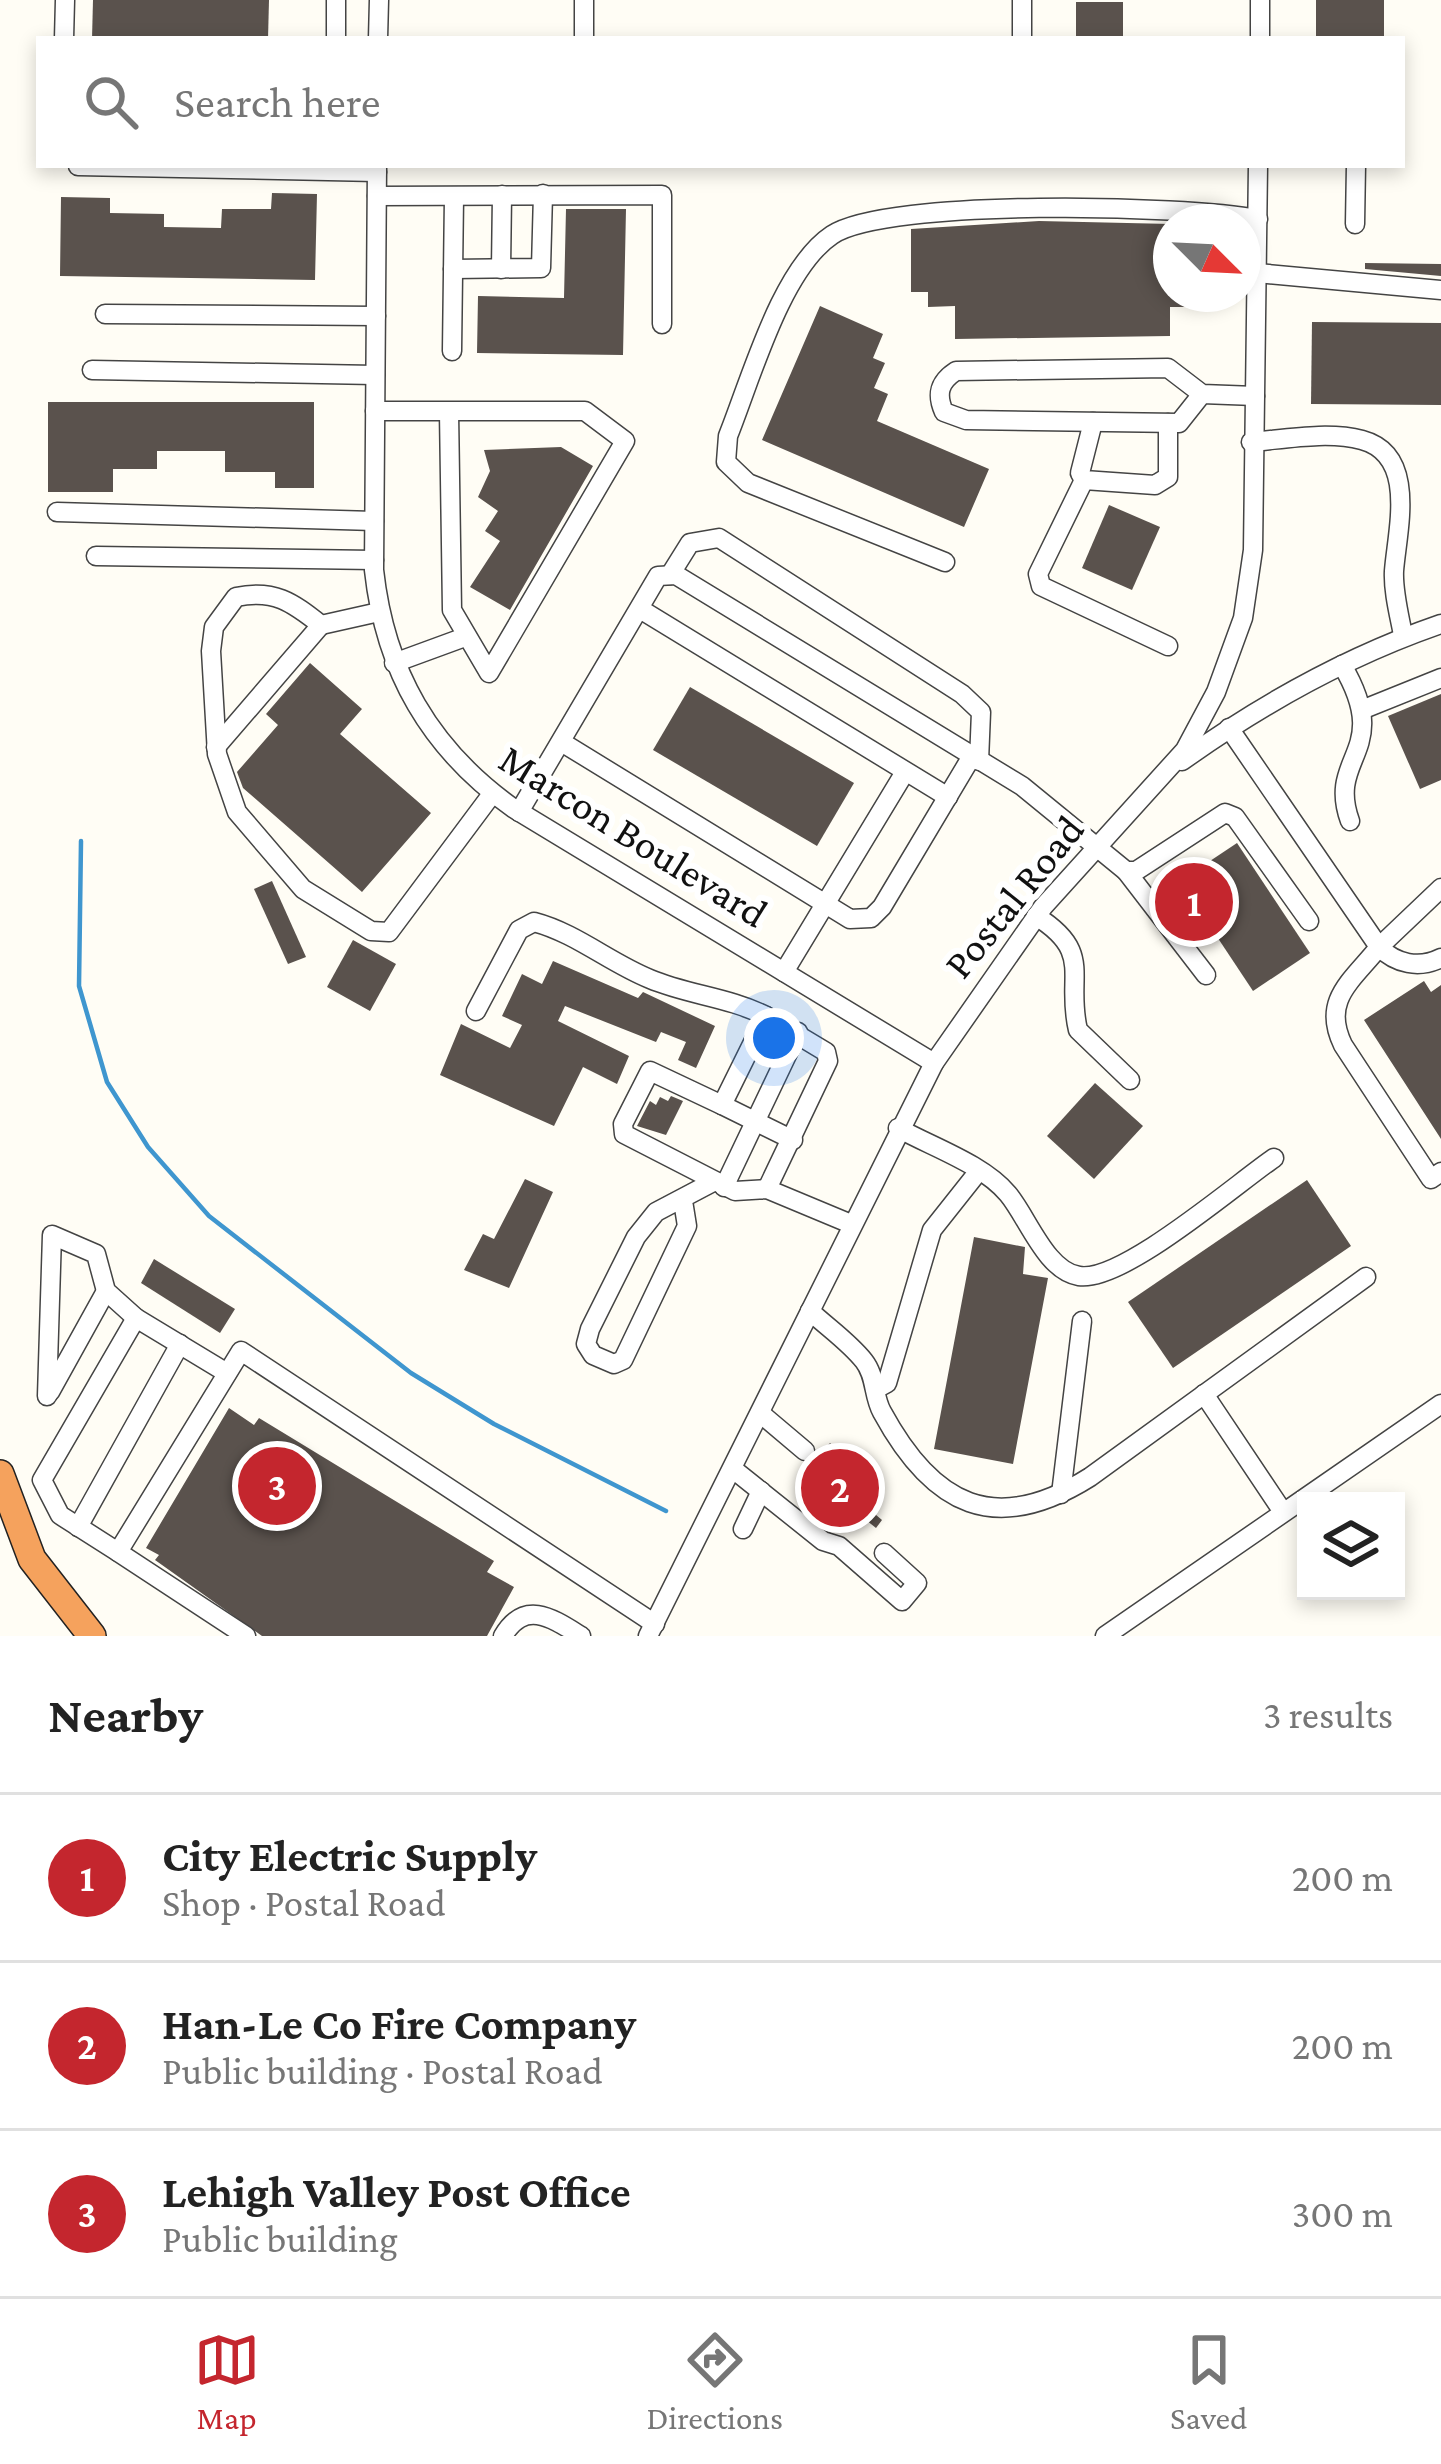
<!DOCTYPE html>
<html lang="en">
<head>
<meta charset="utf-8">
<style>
	body { margin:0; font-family:"Crimson Pro",serif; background:#f6f6f6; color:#222 }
	.controls { position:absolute; right:36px; bottom:36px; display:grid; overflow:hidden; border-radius:0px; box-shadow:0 6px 18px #0003 }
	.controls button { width:108px; height:108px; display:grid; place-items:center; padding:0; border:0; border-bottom:3px solid #e0e0e0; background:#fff; color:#222; font:60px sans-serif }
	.compass { position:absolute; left:1153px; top:204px; width:108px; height:108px; border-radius:50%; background:#fff; box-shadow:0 6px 18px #0003; rotate:114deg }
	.you { position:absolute; left:774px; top:1038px; width:42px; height:42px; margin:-30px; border:9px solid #fff; border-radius:50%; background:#1a73e8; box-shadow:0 0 0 18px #1a73e833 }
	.badge { display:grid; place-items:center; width:78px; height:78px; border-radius:50%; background:#c4262e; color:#fff; font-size:39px; font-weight:700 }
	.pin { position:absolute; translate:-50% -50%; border:6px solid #fff; box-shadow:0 3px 12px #0006 }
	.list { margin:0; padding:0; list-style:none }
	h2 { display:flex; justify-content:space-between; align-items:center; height:156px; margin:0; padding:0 48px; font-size:51px }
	h2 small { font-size:39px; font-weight:400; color:#767676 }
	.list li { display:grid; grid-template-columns:78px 1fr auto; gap:36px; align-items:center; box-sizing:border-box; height:168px; padding:0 48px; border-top:3px solid #e0e0e0 }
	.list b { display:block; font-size:45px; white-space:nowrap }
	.list p { margin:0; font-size:39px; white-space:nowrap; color:#767676 }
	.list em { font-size:39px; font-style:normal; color:#767676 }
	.icon { flex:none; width:66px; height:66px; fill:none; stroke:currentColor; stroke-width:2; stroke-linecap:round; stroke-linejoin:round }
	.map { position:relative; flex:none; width:1441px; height:1636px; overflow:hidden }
	.search { position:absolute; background:#fff; box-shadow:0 6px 18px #0003; left:36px; right:36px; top:36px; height:132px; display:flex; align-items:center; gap:30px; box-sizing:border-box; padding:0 42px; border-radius:0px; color:#767676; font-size:45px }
	.sheet { height:660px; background:#fff }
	nav { display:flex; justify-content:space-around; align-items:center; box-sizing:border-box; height:168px; border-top:3px solid #e0e0e0; background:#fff; font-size:33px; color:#767676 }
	nav a { display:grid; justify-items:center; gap:6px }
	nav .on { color:#c4262e }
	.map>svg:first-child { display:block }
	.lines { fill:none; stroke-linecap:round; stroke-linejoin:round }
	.stream { stroke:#3f96cf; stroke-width:4.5 }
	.building { fill:#5a524d }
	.minor-casing { stroke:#444; stroke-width:21 }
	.highway-casing { stroke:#222; stroke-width:30 }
	.minor { stroke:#fff; stroke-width:18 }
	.highway { stroke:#f5a25d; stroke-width:27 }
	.labels { text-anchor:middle; stroke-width:12; stroke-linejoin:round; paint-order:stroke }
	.street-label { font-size:42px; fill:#111; stroke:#fff }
</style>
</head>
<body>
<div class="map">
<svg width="1441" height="1636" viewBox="0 0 1441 1636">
	<rect width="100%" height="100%" fill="#fffdf5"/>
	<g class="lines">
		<path class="stream" d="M81,841l-2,145 28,96 41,65 61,69 202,157 83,51 172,87"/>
	</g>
	<g class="building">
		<path d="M93,0h176l-1,39h-176z"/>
		<rect x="1316" y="0" width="68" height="39"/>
		<rect x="1076" y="2" width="47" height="37"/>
		<path d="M272,193l45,1 -2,86 -255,-4 1,-79 49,1v15l54,1v13l57,1 1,-19h49z"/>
		<path d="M566,209h60l-3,146 -146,-2 1,-57 86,2z"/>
		<path d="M1039,221l132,3v70h26v13h-27v29l-215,3v-33l-27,1v-15h-17v-63z"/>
		<path d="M1365,263l76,1v12l-76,-7z"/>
		<path d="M820,306l63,28 -10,24 12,5 -11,25 14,6 -11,27 112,48 -25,58 -202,-87z"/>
		<path d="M1312,322l129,1v82l-130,-1z"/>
		<path d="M48,402h266v86h-39v-16h-50v-21h-68v18h-44v23h-65z"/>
		<path d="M561,447l32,19 -83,144 -40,-23 30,-46 -15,-10 13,-20 -20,-14 12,-26 -6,-21z"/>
		<path d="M1109,505l51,22 -28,63 -50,-22z"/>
		<path d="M310,663l52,46 -22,25 91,79 -69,79 -119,-104 -6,-16 41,-47 -12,-11z"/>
		<path d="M690,687l164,96 -37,63 -164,-96z"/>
		<path d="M1441,694v86l-21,9 -32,-73z"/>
		<path d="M1237,843l73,110 -57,38 -73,-110z"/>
		<path d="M272,881l34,76 -18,7 -34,-75z"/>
		<path d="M353,940l43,24 -26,47 -43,-24z"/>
		<path d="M553,961l85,37 5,-6 72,34 -19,42 -18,-8 8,-18 -25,-10 -5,10 -91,-36 -7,15 71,35 -12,28 -34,-17 -29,59 -114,-51 21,-51 49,24 12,-23 -20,-9 20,-42 20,10z"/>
		<path d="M1424,981l7,11 10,-7v154l-77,-119z"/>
		<path d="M1095,1083l48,43 -49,53 -47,-43z"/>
		<path d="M671,1096l12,5 -17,34 -29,-9 13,-25 6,4 4,-8 8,4z"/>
		<path d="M525,1179l28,13 -44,96 -45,-18 19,-36 11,5z"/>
		<path d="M1307,1180l44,66 -178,122 -45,-66z"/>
		<path d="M974,1237l51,10 -2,27 25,4 -35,186 -79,-15z"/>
		<path d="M154,1259l81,50 -15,24 -79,-50z"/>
		<path d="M229,1408l25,17 5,-7 235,143 -7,11 27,15 -27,49h-225l-107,-76 4,-5 -13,-7z"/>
		<path d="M830,1443l31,27 -8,10 18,15 -8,9 19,16 -6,8 -20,-16 -11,14 -20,-16 8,-10 -30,-25z"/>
	</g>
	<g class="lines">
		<defs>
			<g id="minor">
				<path d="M1022,0v39"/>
				<path d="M64,39l1,-39"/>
				<path d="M336,39v-39"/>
				<path d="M378,39l1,-39"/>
				<path d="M584,39v-39"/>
				<path d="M1260,39v-39"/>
				<path d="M377,165l-3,405c11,101 56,179 139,238l421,255"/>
				<path d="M78,166l299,6"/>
				<path d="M377,196l285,-1v129"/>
				<path d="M1355,224l1,-59"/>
				<path d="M453,269l88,-1 2,-74"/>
				<path d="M501,269l1,-74"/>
				<path d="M1257,273l184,17"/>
				<path d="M105,314l271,2"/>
				<path d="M452,351l2,-154"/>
				<path d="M92,370l283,5"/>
				<path d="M1202,394l-23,29 -213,-3 -22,-8c-8,-18 -5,-30 12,-41l212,-3 34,26 53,2"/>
				<path d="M375,411h210l40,30 -136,232 -37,-63 -3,-198"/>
				<path d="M1093,422l-13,51 4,7 71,5 13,-8v-54"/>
				<path d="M1251,442c35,-3 77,-11 111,-2 56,15 35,91 32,131 -1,20 5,43 9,64"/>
				<path d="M1084,480l-46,94 3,12 127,60"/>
				<path d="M57,512l317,9"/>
				<path d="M96,556l278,4"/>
				<path d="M945,562l-197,-79 -22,-21 2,-26c23,-57 53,-167 104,-201 56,-37 354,-30 426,-16"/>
				<path d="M670,575l20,-32 29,-5 243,156 19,18 -2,49"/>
				<path d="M640,609l308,188"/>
				<path d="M379,612l-58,13c-29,-23 -47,-36 -85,-28l-22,30 -3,24 6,103 20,58 66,77 68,42 18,1 103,-138"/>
				<path d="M394,663l71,-26"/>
				<path d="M1342,665c52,88 -16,90 8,156"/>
				<path d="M1364,709l77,-31"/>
				<path d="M1229,728l150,219c-27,34 -58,53 -36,98l88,134 10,-7"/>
				<path d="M563,743l287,176 21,-1 11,-11 90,-151"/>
				<path d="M216,747l105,-122"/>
				<path d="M1182,761c80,-57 166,-105 259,-137"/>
				<path d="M519,812l139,-236 18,-1 346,211 104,85h10l89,-58 10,4 74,104"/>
				<path d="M1126,871l80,104"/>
				<path d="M1441,888l-62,59c17,17 40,22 62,11"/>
				<path d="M1036,916c59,37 29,60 42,114l52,50"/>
				<path d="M784,972l121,-200"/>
				<path d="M476,1011l43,-81 15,-8c42,11 76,41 116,57 38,16 78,18 116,37l-44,89 -72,-34 -27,53 1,10 111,57 32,-2 84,35"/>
				<path d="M766,1016l60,36 2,9 -61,128"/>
				<path d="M722,1105l71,35"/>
				<path d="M898,1128c34,19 85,36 110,66 20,24 38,77 71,82 43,7 157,-92 195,-118"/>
				<path d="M724,1187l74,-155"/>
				<path d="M683,1201l4,25 -64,134 -9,4 -21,-9 -7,-11 4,-15 46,-92 20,-25 57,-30"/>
				<path d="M810,1311c17,16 39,31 54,50 12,15 9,35 18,51 51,94 113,125 208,65l276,-200"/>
				<path d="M876,1389l11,-6 45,-153 46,-58"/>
				<path d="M50,1392l56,-101"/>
				<path d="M1204,1394l79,118"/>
				<path d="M47,1396l5,-161 44,19 10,37 30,27"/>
				<path d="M760,1413l45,38"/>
				<path d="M733,1469l90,72 16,5 63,55 15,-18 -33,-30"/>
				<path d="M1061,1494l21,-173"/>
				<path d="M78,1527l102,-183"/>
				<path d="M743,1529l18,-38"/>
				<path d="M118,1552l-58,-37 -18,-35 94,-162 91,55"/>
				<path d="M246,1636l-128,-84 123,-201 414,273"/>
				<path d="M503,1636c22,-37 49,-18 78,0"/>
				<path d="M648,1636l286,-573 109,-156 142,-157 31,-58 27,-74 10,-68 5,-385"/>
				<path d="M1105,1636l336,-232"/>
			</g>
			<path id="highway" d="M0,1474l32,85 60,77"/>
		</defs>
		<use href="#minor" class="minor-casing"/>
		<use href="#highway" class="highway-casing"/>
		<use href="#minor" class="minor"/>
		<use href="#highway" class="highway"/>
	</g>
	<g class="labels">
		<g class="street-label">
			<text transform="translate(634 835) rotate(32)" y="15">Marcon Boulevard</text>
			<text transform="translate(1013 896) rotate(-51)" y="15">Postal Road</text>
		</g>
	</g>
</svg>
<div class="controls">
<button><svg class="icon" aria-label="layers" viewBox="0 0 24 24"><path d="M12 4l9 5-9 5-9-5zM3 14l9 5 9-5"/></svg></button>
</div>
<svg class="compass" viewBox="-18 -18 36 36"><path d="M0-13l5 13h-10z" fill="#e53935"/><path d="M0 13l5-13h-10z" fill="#767676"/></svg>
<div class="you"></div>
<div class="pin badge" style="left:1194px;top:902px">1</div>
<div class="pin badge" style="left:840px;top:1488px">2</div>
<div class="pin badge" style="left:277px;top:1486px">3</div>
<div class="search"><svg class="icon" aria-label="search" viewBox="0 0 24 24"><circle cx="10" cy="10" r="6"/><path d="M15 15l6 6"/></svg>Search here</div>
</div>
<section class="sheet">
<h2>Nearby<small>3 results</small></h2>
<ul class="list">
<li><span class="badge">1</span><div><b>City Electric Supply</b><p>Shop · Postal Road</p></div><em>200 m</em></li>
<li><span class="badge">2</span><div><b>Han-Le Co Fire Company</b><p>Public building · Postal Road</p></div><em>200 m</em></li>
<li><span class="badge">3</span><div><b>Lehigh Valley Post Office</b><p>Public building</p></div><em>300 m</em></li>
</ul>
</section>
<nav>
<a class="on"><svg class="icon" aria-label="map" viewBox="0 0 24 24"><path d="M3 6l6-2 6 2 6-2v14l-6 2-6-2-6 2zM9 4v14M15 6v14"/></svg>Map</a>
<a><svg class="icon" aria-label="directions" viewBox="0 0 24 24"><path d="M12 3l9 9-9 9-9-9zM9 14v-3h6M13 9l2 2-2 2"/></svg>Directions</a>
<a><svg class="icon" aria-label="saved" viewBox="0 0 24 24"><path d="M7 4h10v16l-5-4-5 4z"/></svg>Saved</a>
</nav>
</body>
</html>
